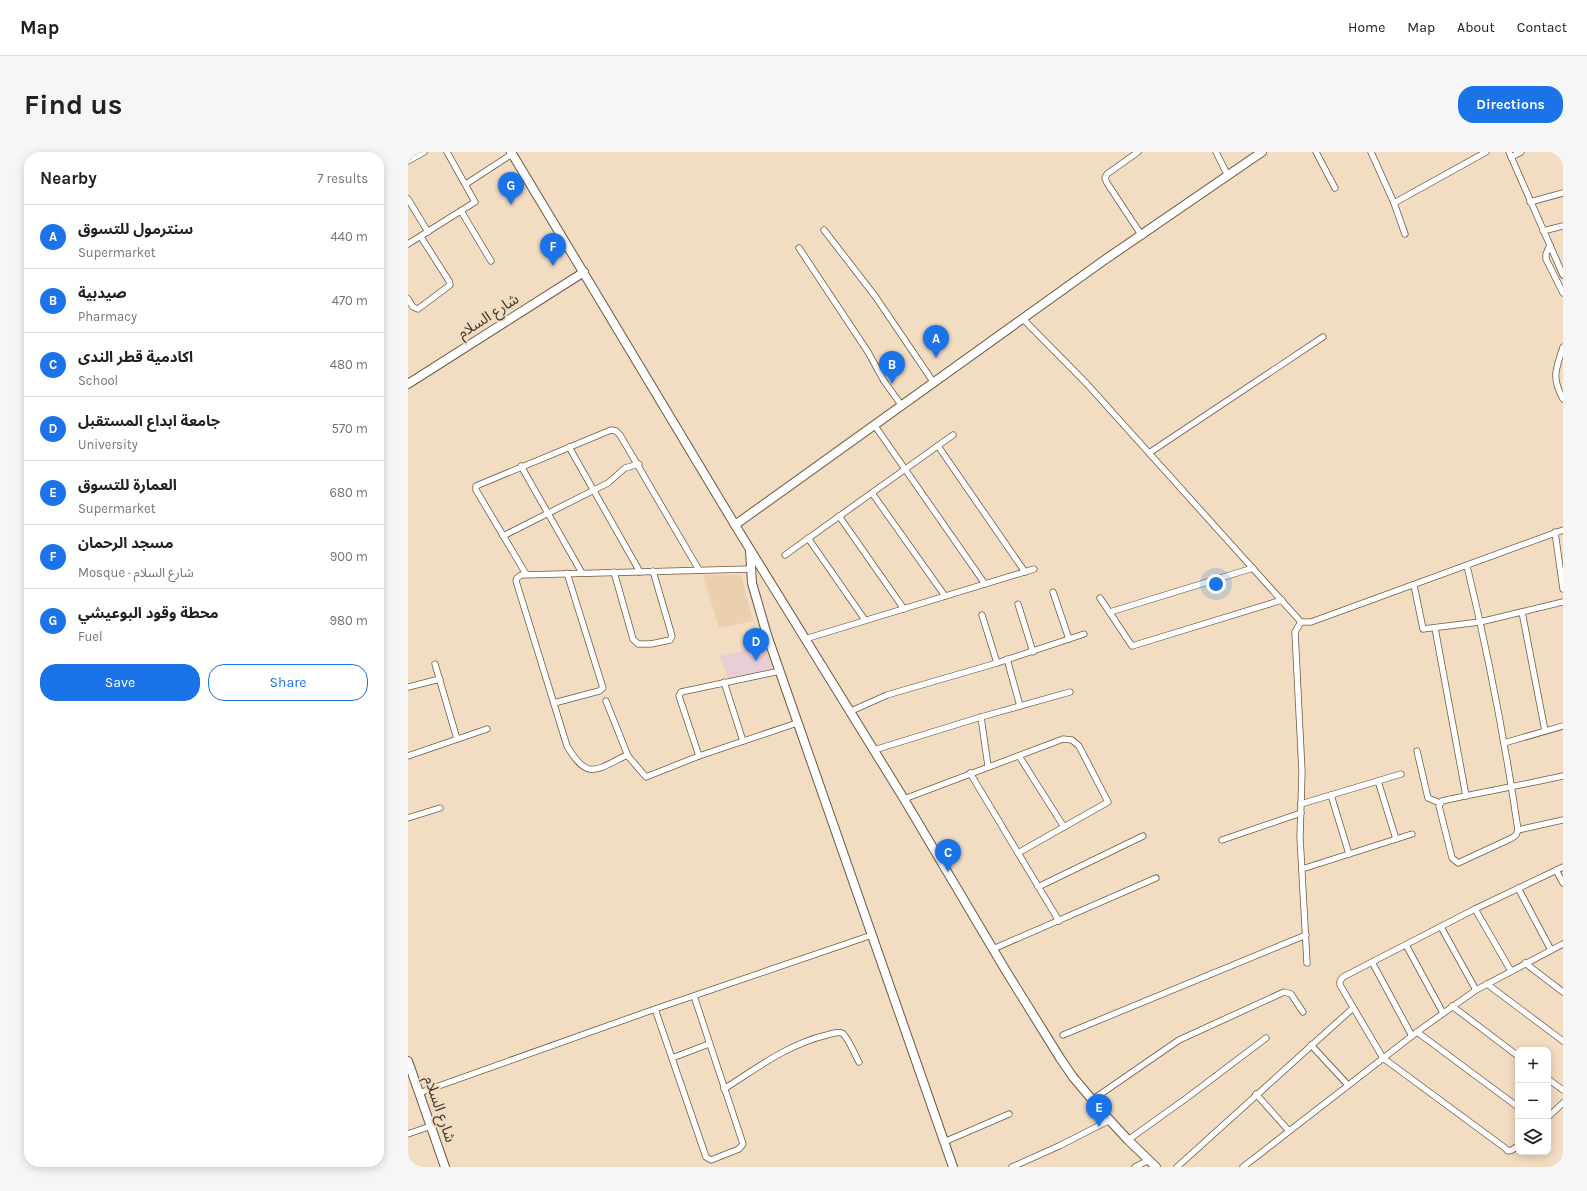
<!DOCTYPE html>
<html lang="en">
<head>
<meta charset="utf-8">
<style>
	body { margin:0; font-family:Karla,"Noto Sans Arabic",sans-serif; background:#f6f6f6; color:#202124 }
	.controls { position:absolute; right:12px; bottom:12px; display:grid; overflow:hidden; border-radius:8px; box-shadow:0 2px 10px #0003 }
	.controls button { width:36px; height:36px; display:grid; place-items:center; padding:0; border:0; border-bottom:1px solid #e0e0e0; background:#fff; color:#202124; font:20px sans-serif }
	.you { position:absolute; left:808px; top:432px; width:14px; height:14px; margin:-10px; border:3px solid #fff; border-radius:50%; background:#1a73e8; box-shadow:0 0 0 6px #1a73e833 }
	.badge { display:grid; place-items:center; width:26px; height:26px; border-radius:50%; background:#1a73e8; color:#fff; font-size:13px; font-weight:700 }
	.pin { position:absolute; translate:-50% -33px; filter:drop-shadow(0 1px 2px #0008) }
	.pin::after { content:''; position:absolute; top:21px; width:14px; height:12px; background:inherit; clip-path:polygon(0 0,100% 0,50% 100%) }
	.list { margin:0; padding:0; list-style:none }
	h2 { display:flex; justify-content:space-between; align-items:center; height:52px; margin:0; padding:0 16px; font-size:17px }
	h2 small { font-size:13px; font-weight:400; color:#757577 }
	.list li { display:grid; grid-template-columns:26px 1fr auto; gap:12px; align-items:center; box-sizing:border-box; height:64px; padding:0 16px; border-top:1px solid #e0e0e0 }
	.list b { display:block; font-size:15px; white-space:nowrap }
	.list p { margin:0; font-size:13px; white-space:nowrap; color:#757577 }
	.list em { font-size:13px; font-style:normal; color:#757577 }
	.actions { display:flex; gap:8px; padding:12px 16px }
	.actions a { flex:1; padding:9px 0; border:1px solid #1a73e8; border-radius:16px; text-align:center; font-size:14px; color:#1a73e8 }
	.actions .main { background:#1a73e8; color:#fff }
	.icon { flex:none; width:22px; height:22px; fill:none; stroke:currentColor; stroke-width:2; stroke-linecap:round; stroke-linejoin:round }
	.map { position:relative; flex:none; width:1155px; height:1015px; overflow:hidden; border-radius:16px }
	header { display:flex; align-items:center; gap:24px; box-sizing:border-box; height:56px; padding:0 20px; background:#fff; border-bottom:1px solid #e0e0e0 }
	header strong { font-size:19px }
	nav { display:flex; gap:22px; margin-inline-start:auto; font-size:14px }
	.intro { display:flex; align-items:center; justify-content:space-between; box-sizing:border-box; height:96px; padding:0 24px }
	h1 { margin:0; font-size:28px }
	.button { padding:10px 18px; border-radius:16px; background:#1a73e8; color:#fff; font-size:14px; font-weight:700 }
	main { display:flex; gap:24px; padding:0 24px }
	aside { flex:1; background:#fff; border-radius:16px; box-shadow:0 2px 10px #0003 }
	.map>svg:first-child { display:block }
	.built { fill:#ead0af }
	.education { fill:#e9cfd5 }
	.lines { fill:none; stroke-linecap:round; stroke-linejoin:round }
	.street-casing { stroke:#6c5a42; stroke-width:7 }
	.secondary-casing { stroke:#6c5a42; stroke-width:10 }
	.street { stroke:#fff; stroke-width:5.5 }
	.secondary { stroke:#fff; stroke-width:8 }
	.labels { text-anchor:middle; stroke-width:4; stroke-linejoin:round; paint-order:stroke }
	.street-label { font-size:15px; fill:#40372d; stroke:#f2dcc2 }
</style>
</head>
<body>
<header>
<strong>Map</strong>
<nav><a>Home</a><a>Map</a><a>About</a><a>Contact</a></nav>
</header>
<div class="intro"><h1>Find us</h1><a class="button">Directions</a></div>
<main>
<aside>
<h2>Nearby<small>7 results</small></h2>
<ul class="list">
<li><span class="badge">A</span><div><b>سنترمول للتسوق</b><p>Supermarket</p></div><em>440 m</em></li>
<li><span class="badge">B</span><div><b>صيدبية</b><p>Pharmacy</p></div><em>470 m</em></li>
<li><span class="badge">C</span><div><b>اكادمية قطر الندى</b><p>School</p></div><em>480 m</em></li>
<li><span class="badge">D</span><div><b>جامعة ابداع المستقبل</b><p>University</p></div><em>570 m</em></li>
<li><span class="badge">E</span><div><b>العمارة للتسوق</b><p>Supermarket</p></div><em>680 m</em></li>
<li><span class="badge">F</span><div><b>مسجد الرحمان</b><p>Mosque · شارع السلام</p></div><em>900 m</em></li>
<li><span class="badge">G</span><div><b>محطة وقود البوعيشي</b><p>Fuel</p></div><em>980 m</em></li>
</ul>
<div class="actions"><a class="main">Save</a><a>Share</a></div>
</aside>
<div class="map">
<svg width="1155" height="1015" viewBox="0 0 1155 1015">
	<rect width="100%" height="100%" fill="#f2dcc2"/>
	<path class="built" d="M295,423h38l12,46 -34,7z"/>
	<path class="education" d="M358,494l6,23 -44,9 -8,-22z"/>
	<g class="lines">
		<defs>
			<g id="street">
				<path d="M730,0l-31,22 -2,4 2,5 35,53"/>
				<path d="M808,0l12,24"/>
				<path d="M908,0l19,36"/>
				<path d="M963,0l23,51 11,31"/>
				<path d="M1101,0l54,123"/>
				<path d="M1103,5l10,-5"/>
				<path d="M0,9l16,-9"/>
				<path d="M58,32l46,-30"/>
				<path d="M0,47l20,33"/>
				<path d="M1122,50l33,-9"/>
				<path d="M986,51l92,-51"/>
				<path d="M53,59l30,50"/>
				<path d="M416,78l51,66 59,87"/>
				<path d="M1135,79l20,-5"/>
				<path d="M0,92l67,-42 -28,-50"/>
				<path d="M1142,93l-4,9v5l17,34"/>
				<path d="M391,96l69,104 16,29 18,25"/>
				<path d="M0,147l5,8 5,2 32,-24 -1,-4 -28,-44"/>
				<path d="M615,167l64,65 214,238h10l252,-92"/>
				<path d="M1155,195c-7,23 -12,29 0,52"/>
				<path d="M467,274l110,158"/>
				<path d="M530,294l87,126"/>
				<path d="M161,295l71,125"/>
				<path d="M741,301l174,-116"/>
				<path d="M113,314l61,107"/>
				<path d="M464,341l73,103"/>
				<path d="M431,364l65,93"/>
				<path d="M1147,380l8,57"/>
				<path d="M95,384l105,-53 17,-15 14,-4"/>
				<path d="M400,386l57,82"/>
				<path d="M377,403l168,-120"/>
				<path d="M1059,414c21,87 38,175 51,264l-2,5 -4,3 -54,25 -6,-5 -13,-52 3,-5c40,-9 81,-16 121,-25"/>
				<path d="M206,420l19,67 5,5h13l19,-4 2,-4 -19,-65"/>
				<path d="M118,422l-50,-84v-4l135,-56 5,1 4,4 79,135"/>
				<path d="M1006,433l9,44 57,-7 83,-20"/>
				<path d="M645,440l16,47"/>
				<path d="M692,446l32,48 150,-46"/>
				<path d="M610,452l15,48"/>
				<path d="M702,460l143,-44"/>
				<path d="M1114,460l23,119"/>
				<path d="M574,463l15,48"/>
				<path d="M893,470l-6,10 7,140 -2,65 7,126"/>
				<path d="M1027,476l31,168"/>
				<path d="M397,487l229,-70"/>
				<path d="M599,507l13,47"/>
				<path d="M27,512l22,75"/>
				<path d="M372,519l-99,21 -2,4 20,60 98,-33"/>
				<path d="M316,530l19,59"/>
				<path d="M0,535l32,-8"/>
				<path d="M198,549l22,55"/>
				<path d="M146,551l45,-12 4,-3 -36,-115"/>
				<path d="M441,560l38,-17 110,-32 87,-29"/>
				<path d="M573,565l7,49"/>
				<path d="M1096,591l59,-17"/>
				<path d="M466,598l107,-33 89,-25"/>
				<path d="M1009,599l11,47 12,5"/>
				<path d="M0,604l79,-27"/>
				<path d="M291,604l-53,21 -18,-21h-3c-30,15 -38,24 -58,-10l-51,-165 1,-3 4,-3 230,-6"/>
				<path d="M611,604l45,71"/>
				<path d="M562,621l89,148"/>
				<path d="M970,629l18,58"/>
				<path d="M923,643l18,59"/>
				<path d="M496,647l159,-60 9,1 7,6 29,56 -90,51"/>
				<path d="M893,652l100,-30"/>
				<path d="M0,666l32,-10"/>
				<path d="M1110,678l45,-10"/>
				<path d="M814,688l79,-27"/>
				<path d="M894,717l110,-35"/>
				<path d="M1148,718l7,13"/>
				<path d="M630,735l105,-51"/>
				<path d="M1110,736l33,62"/>
				<path d="M1067,757l36,62"/>
				<path d="M1033,775l35,63"/>
				<path d="M998,793l37,68"/>
				<path d="M585,797l163,-71"/>
				<path d="M964,810l40,74"/>
				<path d="M1117,811l38,29"/>
				<path d="M1079,832l76,57"/>
				<path d="M286,844l49,148 -4,5 -28,11 -5,-3 -51,-148 217,-74"/>
				<path d="M1044,854l66,50"/>
				<path d="M1009,880l101,75"/>
				<path d="M655,883l243,-100"/>
				<path d="M903,893l37,40"/>
				<path d="M264,906l37,-14"/>
				<path d="M1140,927l15,11"/>
				<path d="M316,937c33,-21 64,-45 103,-54 4,-1 10,-4 15,-2 6,4 13,22 17,29"/>
				<path d="M11,941l236,-84"/>
				<path d="M848,942l33,37"/>
				<path d="M684,948l87,-60 105,-48 7,2 12,18"/>
				<path d="M1140,965l15,-14"/>
				<path d="M0,982l23,-8"/>
				<path d="M720,988l60,-43 78,-59"/>
				<path d="M536,990l65,-28"/>
				<path d="M1110,994l-6,4 -4,1 -3,-3 -122,-90 -43,-73v-4l3,-4 132,-68 88,-42"/>
				<path d="M604,1015l47,-21 51,-26"/>
				<path d="M727,1015l14,-7"/>
				<path d="M769,1015l176,-159"/>
				<path d="M835,1015l174,-135 59,-42 87,-46"/>
			</g>
			<g id="secondary">
				<path d="M103,0l224,373 169,274 102,172 54,87 13,19 32,38 23,25 28,27"/>
				<path d="M0,232l176,-112"/>
				<path d="M327,373l368,-264 159,-109"/>
				<path d="M342,398l2,33 15,52 186,532"/>
				<path d="M0,909l37,106"/>
			</g>
		</defs>
		<use href="#street" class="street-casing"/>
		<use href="#secondary" class="secondary-casing"/>
		<use href="#street" class="street"/>
		<use href="#secondary" class="secondary"/>
	</g>
	<g class="labels">
		<g class="street-label">
			<text transform="translate(80 164) rotate(-33)" y="5">شارع السلام</text>
			<text transform="translate(32 957) rotate(71)" y="5">شارع السلام</text>
		</g>
	</g>
</svg>
<div class="controls">
<button>+</button>
<button>−</button>
<button><svg class="icon" aria-label="layers" viewBox="0 0 24 24"><path d="M12 4l9 5-9 5-9-5zM3 14l9 5 9-5"/></svg></button>
</div>
<div class="you"></div>
<div class="pin badge" style="left:528px;top:206px">A</div>
<div class="pin badge" style="left:484px;top:232px">B</div>
<div class="pin badge" style="left:540px;top:720px">C</div>
<div class="pin badge" style="left:348px;top:509px">D</div>
<div class="pin badge" style="left:691px;top:975px">E</div>
<div class="pin badge" style="left:145px;top:114px">F</div>
<div class="pin badge" style="left:103px;top:53px">G</div>
</div>
</main>
</body>
</html>
